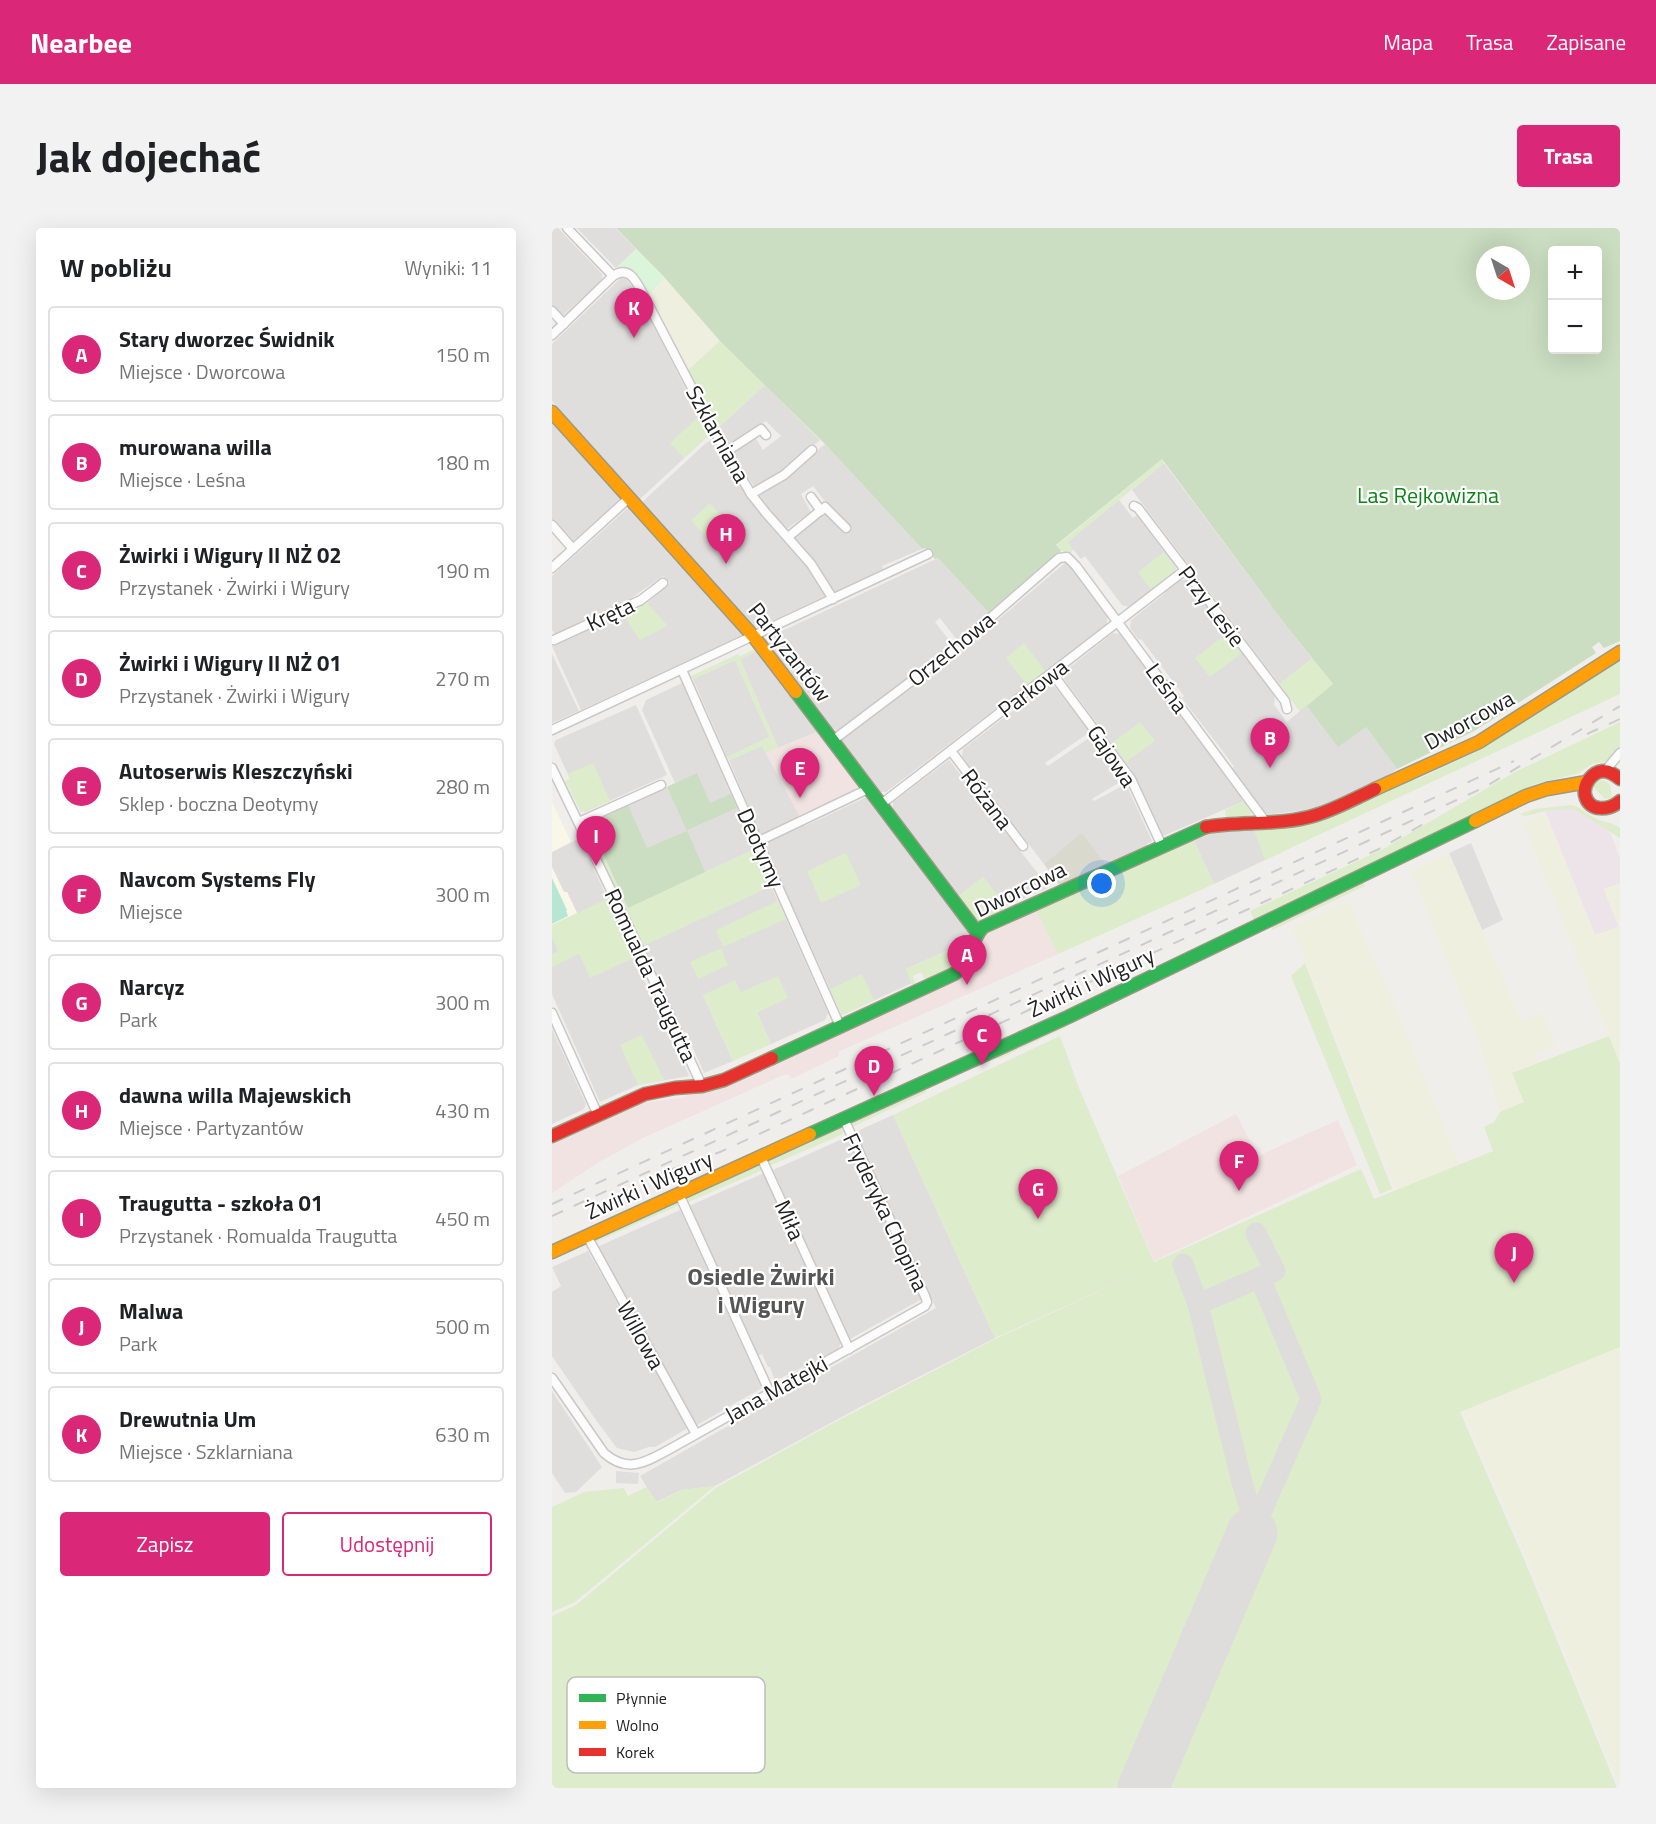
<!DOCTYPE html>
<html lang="pl">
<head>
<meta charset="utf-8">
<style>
	body { margin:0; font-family:"Titillium Web",sans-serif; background:#f2f2f2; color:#202124 }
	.controls { position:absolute; right:18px; top:18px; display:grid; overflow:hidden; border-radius:6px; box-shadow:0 6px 24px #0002 }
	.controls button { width:54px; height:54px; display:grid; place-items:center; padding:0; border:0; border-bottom:2px solid #e0e0e0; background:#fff; color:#202124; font:30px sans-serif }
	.compass { position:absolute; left:924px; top:18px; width:54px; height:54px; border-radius:50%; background:#fff; box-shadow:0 6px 24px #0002; rotate:141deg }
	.you { position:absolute; left:550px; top:656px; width:21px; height:21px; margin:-15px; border:4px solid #fff; border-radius:50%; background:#1a73e8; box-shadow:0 0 0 9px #1a73e833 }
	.badge { display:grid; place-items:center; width:39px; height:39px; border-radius:50%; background:#db2777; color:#fff; font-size:20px; font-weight:700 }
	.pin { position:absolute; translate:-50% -50px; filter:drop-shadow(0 2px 3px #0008) }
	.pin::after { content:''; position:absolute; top:32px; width:21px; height:18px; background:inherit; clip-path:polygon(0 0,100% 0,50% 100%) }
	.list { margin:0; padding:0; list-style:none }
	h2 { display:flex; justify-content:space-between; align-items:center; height:78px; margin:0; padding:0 24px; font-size:26px }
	h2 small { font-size:20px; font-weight:400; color:#757577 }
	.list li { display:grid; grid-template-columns:39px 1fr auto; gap:18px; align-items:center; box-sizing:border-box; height:96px; margin:0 12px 12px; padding:0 12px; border:2px solid #e0e0e0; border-radius:6px }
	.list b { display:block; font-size:22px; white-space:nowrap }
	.list p { margin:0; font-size:20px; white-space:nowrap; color:#757577 }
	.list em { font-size:20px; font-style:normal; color:#757577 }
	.actions { display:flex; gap:12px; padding:18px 24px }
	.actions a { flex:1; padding:14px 0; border:2px solid #db2777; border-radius:6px; text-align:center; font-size:21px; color:#db2777 }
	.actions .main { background:#db2777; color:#fff }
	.map { position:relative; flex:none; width:1068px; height:1560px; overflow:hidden; border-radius:6px }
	header { display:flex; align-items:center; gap:36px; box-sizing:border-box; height:84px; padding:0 30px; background:#db2777; color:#fff }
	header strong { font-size:28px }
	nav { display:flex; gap:33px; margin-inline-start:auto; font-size:21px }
	.intro { display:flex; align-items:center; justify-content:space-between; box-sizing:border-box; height:144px; padding:0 36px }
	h1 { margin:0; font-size:42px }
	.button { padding:15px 27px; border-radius:6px; background:#db2777; color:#fff; font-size:21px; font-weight:700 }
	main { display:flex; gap:36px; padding:0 36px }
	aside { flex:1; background:#fff; border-radius:6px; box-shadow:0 6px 24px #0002 }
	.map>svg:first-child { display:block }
	.residential { fill:#dfdedc }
	.commercial { fill:#f1e3e1 }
	.industrial { fill:#ede4e9 }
	.education { fill:#f8f7e8 }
	.construction { fill:#d9d9cd }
	.farmland { fill:#efefdf }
	.grass { fill:#ddeccb }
	.forest { fill:#cbdec1; fill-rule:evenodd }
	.park { fill:#daf5da }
	.pitch { fill:#b7e6d2 }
	.parking { fill:#e0dfde }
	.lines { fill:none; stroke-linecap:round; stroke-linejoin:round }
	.taxiway { stroke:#dedddc; stroke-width:21 }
	.runway { stroke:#dedddc; stroke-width:51 }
	.street-casing { stroke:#c9c8c7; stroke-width:11 }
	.fast-casing { stroke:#999a82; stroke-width:15 }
	.slow-casing { stroke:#999a82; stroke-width:15 }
	.jam-casing { stroke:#999a82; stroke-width:15 }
	.street { stroke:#fdfcfc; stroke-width:8 }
	.fast { stroke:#30b455; stroke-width:12 }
	.slow { stroke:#ff9f0a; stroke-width:12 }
	.jam { stroke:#e5322d; stroke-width:12 }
	.rail { stroke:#ccc; stroke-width:2; stroke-dasharray:12 12; stroke-linecap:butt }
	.labels { text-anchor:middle; stroke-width:4.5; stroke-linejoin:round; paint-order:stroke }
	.street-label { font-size:22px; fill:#222; stroke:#fff }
	.park-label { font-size:22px; fill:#0c8416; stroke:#fff }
	.neighbourhood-label { font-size:24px; font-weight:bold; fill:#555; stroke:#fff }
	.key { fill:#fff; stroke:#bdbdbd; stroke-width:1.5 }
	.key-label { font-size:16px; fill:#222 }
</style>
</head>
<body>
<header>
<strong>Nearbee</strong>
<nav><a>Mapa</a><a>Trasa</a><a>Zapisane</a></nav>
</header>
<div class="intro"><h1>Jak dojechać</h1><a class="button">Trasa</a></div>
<main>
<aside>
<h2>W pobliżu<small>Wyniki: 11</small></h2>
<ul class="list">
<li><span class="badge">A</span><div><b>Stary dworzec Świdnik</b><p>Miejsce · Dworcowa</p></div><em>150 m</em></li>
<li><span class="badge">B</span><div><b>murowana willa</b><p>Miejsce · Leśna</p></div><em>180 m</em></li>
<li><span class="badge">C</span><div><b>Żwirki i Wigury II NŻ 02</b><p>Przystanek · Żwirki i Wigury</p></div><em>190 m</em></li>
<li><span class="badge">D</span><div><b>Żwirki i Wigury II NŻ 01</b><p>Przystanek · Żwirki i Wigury</p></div><em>270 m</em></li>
<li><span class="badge">E</span><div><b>Autoserwis Kleszczyński</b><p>Sklep · boczna Deotymy</p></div><em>280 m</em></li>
<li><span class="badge">F</span><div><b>Navcom Systems Fly</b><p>Miejsce</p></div><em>300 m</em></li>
<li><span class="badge">G</span><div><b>Narcyz</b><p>Park</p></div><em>300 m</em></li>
<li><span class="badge">H</span><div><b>dawna willa Majewskich</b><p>Miejsce · Partyzantów</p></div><em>430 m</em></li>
<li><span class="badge">I</span><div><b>Traugutta - szkoła 01</b><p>Przystanek · Romualda Traugutta</p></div><em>450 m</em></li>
<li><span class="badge">J</span><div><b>Malwa</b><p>Park</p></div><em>500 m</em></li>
<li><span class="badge">K</span><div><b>Drewutnia Um</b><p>Miejsce · Szklarniana</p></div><em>630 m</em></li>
</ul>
<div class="actions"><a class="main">Zapisz</a><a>Udostępnij</a></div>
</aside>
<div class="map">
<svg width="1068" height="1560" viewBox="0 0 1068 1560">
	<rect width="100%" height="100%" fill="#f0eeeb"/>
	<g class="residential">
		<path d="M0,0h6l44,46v6l-41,37 -9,-10z"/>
		<path d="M25,0h38l21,21 -20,19z"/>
		<path d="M72,49l8,9 9,15 68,134 -70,65 -87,-99v-57l69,-66z"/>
		<path d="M213,157l55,55 -40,34 -24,15 -24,-36 23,-16 8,13 18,-14 -15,-15 -38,27 -10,-20z"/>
		<path d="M0,195l68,76 -48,43 -20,-22z"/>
		<path d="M160,212l50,74 50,54 15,27 -68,32 -5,-1 -113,-123 65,-60z"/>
		<path d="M273,216l97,105 -40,17 1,3 -50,24 -41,-56 32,-24 20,21 7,-7 -28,-28 -10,-13 -12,8 10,18 -26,18 -14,-17 -13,-20 28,-16z"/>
		<path d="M612,235l120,160 82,104 31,42 -21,14 -43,19 -27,8 -40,5 -34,-46 2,-3 -52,-68 2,-2 -43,-57 -2,1 -9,-12 1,-8 33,-26 1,-4 13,-10h8l89,116 -1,9 13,17 13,-11 -168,-221z"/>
		<path d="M567,272l14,18 4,-3 39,53 -1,4 -46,35 -7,-2 -37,-49 -4,3 -14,-17z"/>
		<path d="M76,280l49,55 2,-1 64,71v2l-162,75 -29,-64 95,-43 23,-20 -7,-7 -39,27 -68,32 -4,-5v-54z"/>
		<path d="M386,330l51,55 -32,27 -17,-22 -5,4 17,22 -114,87 -8,-4 -67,-87z"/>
		<path d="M513,335l4,1 39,53 -2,8 -220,167h-8l-34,-47 -2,-5 124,-93z"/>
		<path d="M561,405l7,1 124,167 -81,35 -32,-67 -67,-90 1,-8z"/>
		<path d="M205,423l60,81 -39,16 -38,-89z"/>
		<path d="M0,426l27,57 -27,12z"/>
		<path d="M183,432l35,77 -43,20 -34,-78z"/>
		<path d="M130,455l73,166 -127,59 -38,-83 5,-5 80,-37 -33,-73 4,-10z"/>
		<path d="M495,457l8,2 35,45 -45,31 3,3 44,-30 33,43 -33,20 2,2 32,-17 26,57 -5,3v3l-40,19 -25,-32 -38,30 -82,-107 1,-8z"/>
		<path d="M84,477l31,70 -82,37 -31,-68 2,-4z"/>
		<path d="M210,518l43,80 62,-29 102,136 -3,9 -60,27 6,14 -70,32 -75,-165 -38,-90z"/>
		<path d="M397,532l98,125 1,3 -42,18 -23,-29 -26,20 -16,-21 1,-2 -49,-65v-7z"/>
		<path d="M712,599l18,25 -68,32 -20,-43 24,-10z"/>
		<path d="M28,610l84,187 2,-1 23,52 -51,9 -38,17 -48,-108v-69l25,-12 -10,-21 -3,1 -12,-26v-15z"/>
		<path d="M919,615l32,77 -21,10 -33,-77z"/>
		<path d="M219,658l57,127 -3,7 -54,24 -14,-31 -16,-20 -38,2 30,66 -29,12 -18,-41 -4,1 -38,-88z"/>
		<path d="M0,801l34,75 -2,5 -32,15z"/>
		<path d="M341,887l102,223 -135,69 -145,79 -34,4 -25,12 -16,-26 296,-168 -81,-176z"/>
		<path d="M295,909l75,162 -72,40 -77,-169z"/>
		<path d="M212,945l77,170 -3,6 -63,32 -5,-14h-2l-6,-13 -5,2 -68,-150z"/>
		<path d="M128,982l82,178 -65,37 -100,-178z"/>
		<path d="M36,1023l100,177 -33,19h-6l-15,5 -17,-4 -21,-28 -44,-64v-64l9,-6 -9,-19z"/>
		<path d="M0,1163l50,76 -26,25 -11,1 -13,-20z"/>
	</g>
	<g class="commercial">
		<path d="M265,504l40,52 -1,6 -57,25 -33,-62z"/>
		<path d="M483,681l23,45 -220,98 1,4 -48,23 -3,-5 -7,2 -138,62 -44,24 -47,31v-50l87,-40 42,-5 14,-6 27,-5 226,-105 21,-9 11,-5 -5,-14 4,-18z"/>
		<path d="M684,886l22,42 80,-36 19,45 -203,96 -36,-85z"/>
	</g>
	<path class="industrial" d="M1019,581l6,1 33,22 10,26v25l-16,7 15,37 -24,8 -50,-124z"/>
	<g class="education">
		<path d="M0,574l19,40 -19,10z"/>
		<path d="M0,639l12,25h3l10,21 -25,12z"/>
	</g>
	<path class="construction" d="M530,605l25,33 -47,20 -16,-22z"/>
	<g class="farmland">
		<path d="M113,50l55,63 -32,29 -39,-76z"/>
		<path d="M994,586l49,121 24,-8 -15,-38 16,-6v181l-97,-242z"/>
		<path d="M897,625l72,168 22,-9 13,33 -21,9 3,9 -25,10 11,29 -24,10 -21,-70 -68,-172z"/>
		<path d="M796,673l50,112 62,152 -64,25 -104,-263z"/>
		<path d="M1068,1119v441l-93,-230 -64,-147z"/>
	</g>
	<g class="grass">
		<path d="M168,113l45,44 -47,43 -30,-58z"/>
		<path d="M147,188l10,19 -25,23 -14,-15z"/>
		<path d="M610,231l2,4 -96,79 5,8 -2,3 -10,-2 -5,-5z"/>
		<path d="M158,275l15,17 -19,17 -15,-17z"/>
		<path d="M612,324l12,16 -1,4 -24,18 -13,-18z"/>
		<path d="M95,375l21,23 -28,14 -18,-26z"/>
		<path d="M675,405l15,20 -32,24 -15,-19z"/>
		<path d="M472,415l21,28 -18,14 -21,-27z"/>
		<path d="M201,422l4,1 -17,8 38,89 -12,5 -4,-7 -33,14 -2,-3 42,-20 -34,-77 -42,19 -4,-2 49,-23 2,2z"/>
		<path d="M760,430l21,27 -33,26 -21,-27z"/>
		<path d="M1068,433v33l-355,166 -12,-32 11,-1 143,-47h9l58,-27 21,-13z"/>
		<path d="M588,494l15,19 -29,21 -14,-19z"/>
		<path d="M1068,494v25l-12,13 -4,2 -12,2 -13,9 -43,11 -281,138 -5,-11 133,-62 130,-76z"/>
		<path d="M41,535l17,38 -28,11 -2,-2 -15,-29 5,-2 -2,-5z"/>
		<path d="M1050,552c10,2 9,9 10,18l-7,1 -12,-12 3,-5z"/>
		<path d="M692,573l8,12 -4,3 -22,1 -1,-7z"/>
		<path d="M1020,577c9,2 13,8 21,12 9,6 18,4 27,11v10l-43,-27 -6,-2 -26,2 -19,5 -6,-2 15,-5z"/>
		<path d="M43,592l-5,6 38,82 127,-59 16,37 -126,59 3,9h-2l-55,-117 -4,-12z"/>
		<path d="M633,612l9,1 20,43 -156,70 -23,-45z"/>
		<path d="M294,625l15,32 -40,18 -14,-32z"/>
		<path d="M431,649l23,30 -4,2 1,3 -25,10 -3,-1 -14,-18 1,-2 -4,-5z"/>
		<path d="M808,653l3,1 2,4 -93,44v-4l3,-3z"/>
		<path d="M52,662h1l16,34 -2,1 1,3 3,-1 7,16 -2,2 6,13 -44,20 -11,-24 -27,13v-13l6,-3 -6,-14v-12l55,-26z"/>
		<path d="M226,673l8,18 -63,28 -7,-17z"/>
		<path d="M414,714c-2,25 -21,27 -41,37l-4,-7 -8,4 2,7 -3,2 -6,-16z"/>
		<path d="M169,720l7,17 -30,14 -8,-17z"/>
		<path d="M753,735l87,226 -12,5 -89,-218z"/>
		<path d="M310,746l12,26 -32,15 -12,-26z"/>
		<path d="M226,748l10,22 -31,15 14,31 -38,17 -30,-66 32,-15 6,12z"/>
		<path d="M513,797l3,1 -69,33 -1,-1 -6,2 12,-9z"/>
		<path d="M90,807l22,45 -26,5 -18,-40z"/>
		<path d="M508,808l19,52 75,174 207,-93 13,30 119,-48 -9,-24 10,-5 6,-10 24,-10 -12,-29 97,-37 11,28v283l-160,65 64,147 93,229h-1065v-172l24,-11 141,-118 120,-66 158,-82 153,-70 -153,69 -102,-223z"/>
		<path d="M371,861l4,3 -77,36v-5l3,-4z"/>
		<path d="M288,898h3l4,4 -6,5 -72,31 -1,-6z"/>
		<path d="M207,935l6,6 -79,34v-6z"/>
		<path d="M121,974h3l4,3 -87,38 1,-4z"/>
		<path d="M163,1258l-140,116 -23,10v-105l32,-15 40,-4 4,8 19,-9 10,15 24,-12z"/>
	</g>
	<g class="forest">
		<path d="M64,0h1004v413l-16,7 -5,-6 -7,5 4,6 -120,77 -79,39 -31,-42 -28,20 -31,-41 26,-22 -49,-61 -122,-164 -106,86 5,6 -72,62 -51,-55 -3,1 -10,-11 -3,1 -97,-105 -105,-103 -55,-63zM1000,22h46v100h-46zM933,27h36v36h-36z"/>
		<path d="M145,545l13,30 21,-9 6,14 -50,22 18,42 -77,36 -38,-83 5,-5 33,-15 19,43 40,-17 -20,-44z"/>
	</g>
	<path class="park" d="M84,21l29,29 -16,16c-10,-15 -14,-27 -33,-26z"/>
	<path class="pitch" d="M0,650l15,32 -1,1 2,5 -16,8z"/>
	<path class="parking" d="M64,1243l23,2 -1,11 -22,-1z"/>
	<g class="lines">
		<g class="taxiway">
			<path d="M631,1036l15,40 77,-33 -19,-38"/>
			<path d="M646,1076l44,178 10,33v17"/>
			<path d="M700,1305l59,-134 -51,-121"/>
		</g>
		<path class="runway" d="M591,1560l109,-255"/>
		<defs>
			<g id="street">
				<path d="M15,0l46,48"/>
				<path d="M0,83l12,13"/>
				<path d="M0,107l61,-59c16,-11 23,5 30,18l73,140 35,60 15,19 45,51 22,35"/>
				<path d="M174,224l35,-23 5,6"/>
				<path d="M199,266l33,-19 28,-25"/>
				<path d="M259,269l10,14"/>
				<path d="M582,278l4,2 147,193 2,8"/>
				<path d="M0,297l21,24"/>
				<path d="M236,309l37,-30 21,21"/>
				<path d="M0,340l77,-70"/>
				<path d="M2,412l87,-40 22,-17"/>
				<path d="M130,442l158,356"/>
				<path d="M500,445l79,106 31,67"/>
				<path d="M0,502l376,-176"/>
				<path d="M280,513l126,-95 101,-88 8,-1 9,9 189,255"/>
				<path d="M399,523l72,95"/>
				<path d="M0,540l84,174 66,144"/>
				<path d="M1053,543l15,-18"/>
				<path d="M328,577l305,-235"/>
				<path d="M27,594l82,-37"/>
				<path d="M205,614l111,-53"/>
				<path d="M0,785l46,102"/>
				<path d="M209,929l88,192"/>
				<path d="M127,966l91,199"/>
				<path d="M35,1008l109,198"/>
				<path d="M0,1150l52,75c24,21 42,9 66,-4l255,-143 2,-4 -2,-6 -81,-177"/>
			</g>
			<g id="fast">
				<path d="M244,464l181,240"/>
				<path d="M220,830l182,-84c21,-14 13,-30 29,-47l223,-100"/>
				<path d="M258,906l258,-117 407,-196"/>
			</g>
			<g id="slow">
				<path d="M0,184l202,225 42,55"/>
				<path d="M823,561l104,-47 141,-90"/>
				<path d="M923,593l51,-25 21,-7 40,-7"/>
				<path d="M0,1024l258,-118"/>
			</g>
			<g id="jam">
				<path d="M1068,551c-5,-4 -10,-8 -17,-8 -11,1 -20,13 -18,24 4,18 25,15 35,6"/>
				<path d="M654,599c36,-6 75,-1 110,-12 20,-6 40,-17 59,-26"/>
				<path d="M0,908l93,-42 30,-6 27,-2 22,-6 48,-22"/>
			</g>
		</defs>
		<use href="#street" class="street-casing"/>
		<use href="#fast" class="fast-casing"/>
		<use href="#slow" class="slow-casing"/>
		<use href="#jam" class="jam-casing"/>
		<use href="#street" class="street"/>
		<use href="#fast" class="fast"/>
		<use href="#slow" class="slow"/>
		<use href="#jam" class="jam"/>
		<g class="rail">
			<path d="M1035,506l33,-15"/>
			<path d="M118,942l50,-18 659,-303 48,-27"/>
			<path d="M0,976l962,-443"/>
			<path d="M0,988l933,-429 135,-81"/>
		</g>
	</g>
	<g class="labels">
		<g class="street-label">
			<text transform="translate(166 206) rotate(61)" y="8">Szklarniana</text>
			<text transform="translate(660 378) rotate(53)" y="8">Przy Lesie</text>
			<text transform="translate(58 386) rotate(-25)" y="8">Kręta</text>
			<text transform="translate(399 421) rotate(-39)" y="8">Orzechowa</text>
			<text transform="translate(238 424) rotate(52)" y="8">Partyzantów</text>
			<text transform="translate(481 460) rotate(-37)" y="8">Parkowa</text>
			<text transform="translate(615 460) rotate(54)" y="8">Leśna</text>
			<text transform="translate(917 492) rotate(-29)" y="8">Dworcowa</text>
			<text transform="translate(560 528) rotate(56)" y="8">Gajowa</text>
			<text transform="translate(435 571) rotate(53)" y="8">Różana</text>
			<text transform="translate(209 620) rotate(66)" y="8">Deotymy</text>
			<text transform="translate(468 661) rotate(-26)" y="8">Dworcowa</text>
			<text transform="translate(99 747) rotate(65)" y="8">Romualda Traugutta</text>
			<text transform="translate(539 754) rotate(-25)" y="8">Żwirki i Wigury</text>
			<text transform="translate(97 957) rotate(-24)" y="8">Żwirki i Wigury</text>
			<text transform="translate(334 984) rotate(65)" y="8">Fryderyka Chopina</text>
			<text transform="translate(238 992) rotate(66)" y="8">Miła</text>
			<text transform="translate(89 1107) rotate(61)" y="8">Willowa</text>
			<text transform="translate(224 1161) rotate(-29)" y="8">Jana Matejki</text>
		</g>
		<g class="park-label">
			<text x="876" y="275">Las Rejkowizna</text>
		</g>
		<g class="neighbourhood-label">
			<text x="209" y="1057">Osiedle Żwirki<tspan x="209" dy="28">i Wigury</tspan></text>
		</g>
	</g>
	<rect x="15" y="1449" width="198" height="96" rx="9" class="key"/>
	<rect x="27" y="1466" width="27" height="8" fill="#30b455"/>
	<rect x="27" y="1493" width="27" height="8" fill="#ff9f0a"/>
	<rect x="27" y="1520" width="27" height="8" fill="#e5322d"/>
	<g class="key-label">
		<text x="64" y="1476">Płynnie</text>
		<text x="64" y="1503">Wolno</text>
		<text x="64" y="1530">Korek</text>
	</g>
</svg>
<div class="controls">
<button>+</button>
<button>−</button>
</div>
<svg class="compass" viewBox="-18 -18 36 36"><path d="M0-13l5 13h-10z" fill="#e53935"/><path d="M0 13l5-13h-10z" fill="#757577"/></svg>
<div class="you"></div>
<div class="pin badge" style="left:415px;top:757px">A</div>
<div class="pin badge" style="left:718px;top:540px">B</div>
<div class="pin badge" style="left:430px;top:837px">C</div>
<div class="pin badge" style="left:322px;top:868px">D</div>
<div class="pin badge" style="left:248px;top:570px">E</div>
<div class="pin badge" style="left:687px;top:963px">F</div>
<div class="pin badge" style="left:486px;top:991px">G</div>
<div class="pin badge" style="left:174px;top:336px">H</div>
<div class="pin badge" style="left:44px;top:638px">I</div>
<div class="pin badge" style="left:962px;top:1055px">J</div>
<div class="pin badge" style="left:82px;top:110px">K</div>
</div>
</main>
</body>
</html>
